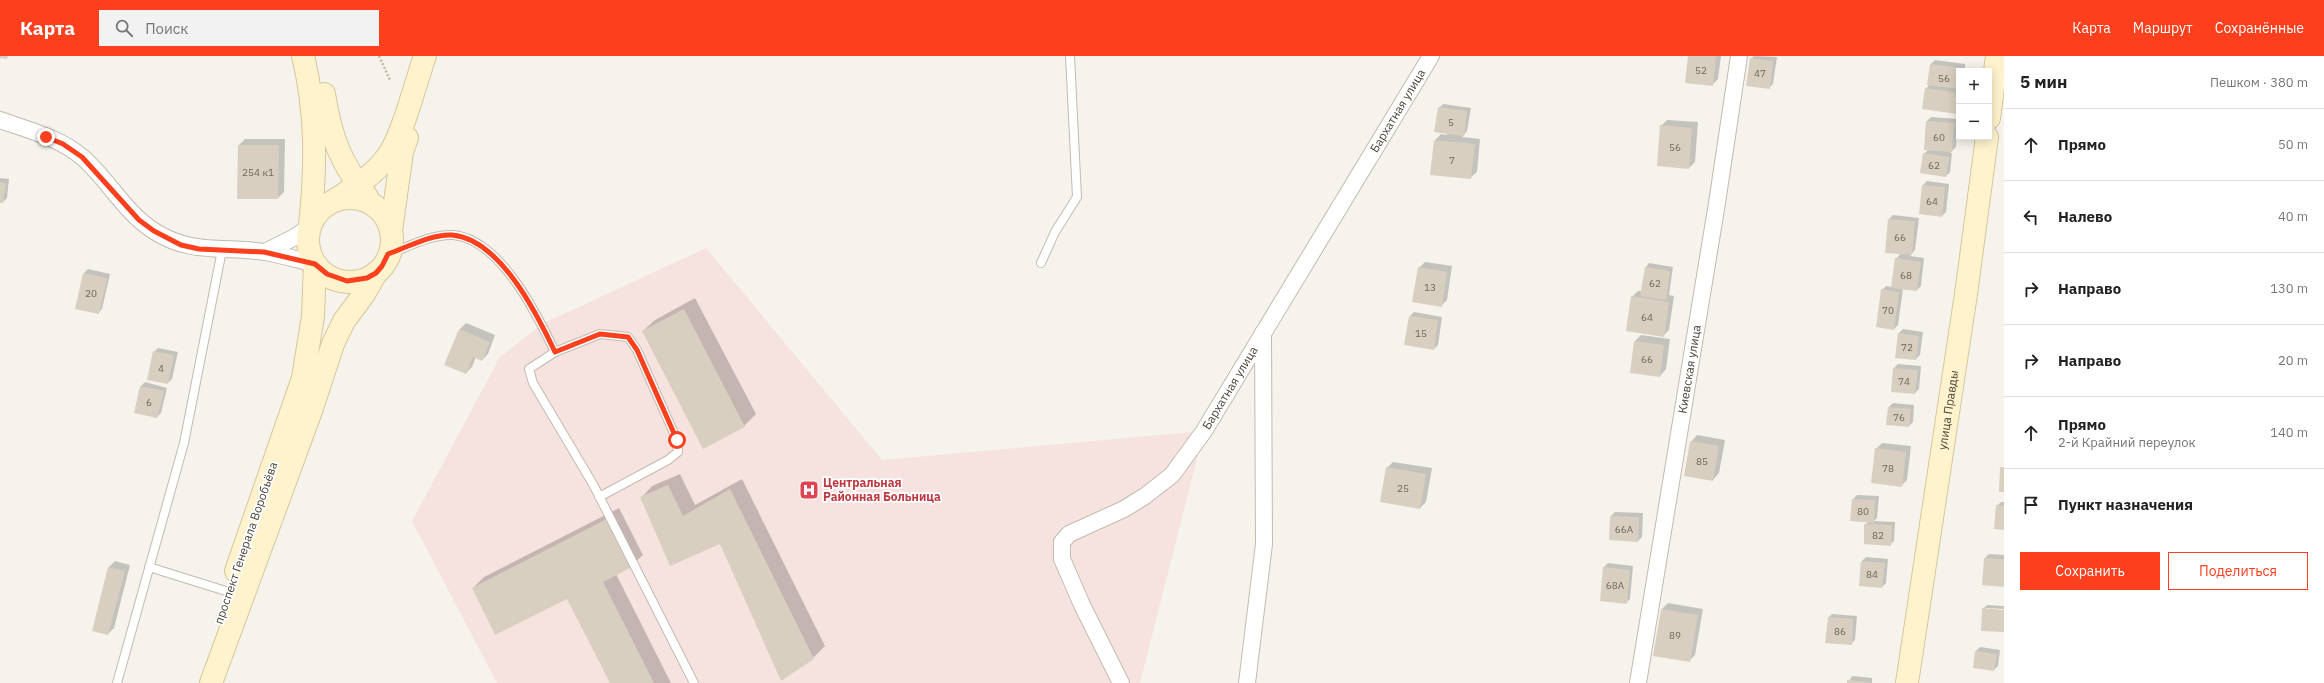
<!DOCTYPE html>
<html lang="ru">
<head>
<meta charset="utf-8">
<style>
	body { margin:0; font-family:"IBM Plex Sans",sans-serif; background:#f2f2f2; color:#222 }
	.controls { position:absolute; right:12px; top:12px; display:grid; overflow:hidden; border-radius:0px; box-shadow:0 2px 10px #0003 }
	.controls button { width:36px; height:36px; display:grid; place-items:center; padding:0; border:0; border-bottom:1px solid #e0e0e0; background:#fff; color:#222; font:20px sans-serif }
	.stop { position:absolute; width:12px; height:12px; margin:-9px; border:3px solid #fc3f1d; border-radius:50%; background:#fff }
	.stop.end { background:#fc3f1d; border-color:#fff; box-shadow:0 1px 4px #0008 }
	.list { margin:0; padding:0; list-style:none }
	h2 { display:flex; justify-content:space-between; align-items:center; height:52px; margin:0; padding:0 16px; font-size:17px }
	h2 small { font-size:13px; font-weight:400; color:#767676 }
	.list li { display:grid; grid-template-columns:26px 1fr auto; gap:12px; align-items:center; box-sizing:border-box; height:72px; padding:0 16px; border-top:1px solid #e0e0e0 }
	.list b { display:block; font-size:15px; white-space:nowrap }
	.list p { margin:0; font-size:13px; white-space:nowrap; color:#767676 }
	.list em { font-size:13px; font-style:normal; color:#767676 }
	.actions { display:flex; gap:8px; padding:12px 16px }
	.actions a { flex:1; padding:9px 0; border:1px solid #fc3f1d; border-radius:0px; text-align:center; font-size:14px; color:#fc3f1d }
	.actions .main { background:#fc3f1d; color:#fff }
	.icon { flex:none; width:22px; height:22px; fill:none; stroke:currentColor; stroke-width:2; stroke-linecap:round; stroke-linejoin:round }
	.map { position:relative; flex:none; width:2004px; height:627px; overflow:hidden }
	header { display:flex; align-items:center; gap:24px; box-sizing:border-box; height:56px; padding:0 20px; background:#fc3f1d; color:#fff }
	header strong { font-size:19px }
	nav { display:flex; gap:22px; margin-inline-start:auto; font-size:14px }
	.search { width:280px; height:36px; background:#f2f2f2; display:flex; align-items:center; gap:10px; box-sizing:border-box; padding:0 14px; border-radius:0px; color:#767676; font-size:15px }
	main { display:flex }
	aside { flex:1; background:#fff }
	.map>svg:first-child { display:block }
	.medical { fill:#f6e3e0 }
	.shadow { fill:#0003 }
	.building { fill:#d8cfc1 }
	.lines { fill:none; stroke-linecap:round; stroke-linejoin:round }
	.lane-casing { stroke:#c2bbae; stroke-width:10 }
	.street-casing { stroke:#c2bbae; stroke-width:18 }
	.secondary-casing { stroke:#d6c79b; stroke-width:24 }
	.path { stroke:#c4b79f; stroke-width:2.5; stroke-dasharray:2 2; stroke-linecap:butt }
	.lane { stroke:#fff; stroke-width:8 }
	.street { stroke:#fff; stroke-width:16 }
	.secondary { stroke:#fff3cd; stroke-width:22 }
	.route { stroke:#fc3f1d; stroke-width:5 }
	.labels { text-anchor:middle; stroke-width:3.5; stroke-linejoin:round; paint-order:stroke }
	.number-label { font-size:10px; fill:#6e675b }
	.street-label { font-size:12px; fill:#4b4439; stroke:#fff }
	.health-label { font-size:12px; font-weight:bold; fill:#be3a42; stroke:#fff; text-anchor:start }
</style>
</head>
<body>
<header>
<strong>Карта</strong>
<div class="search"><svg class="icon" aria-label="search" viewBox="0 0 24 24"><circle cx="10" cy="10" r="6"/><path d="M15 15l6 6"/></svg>Поиск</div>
<nav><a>Карта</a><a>Маршрут</a><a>Сохранённые</a></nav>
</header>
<main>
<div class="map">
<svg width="2004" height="627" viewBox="0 0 2004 627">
	<rect width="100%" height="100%" fill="#f6f3ec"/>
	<path class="medical" d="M706,192l176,212 322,-29 -64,252h-643l-85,-162 88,-164 42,-33z"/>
	<g class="shadow">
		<path d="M1689,0h32l-3,23 -6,6z"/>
		<path d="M1753,0l24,1 -4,27 -4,4 -22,-3z"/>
		<path d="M1935,4l30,4v7h-6v40l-2,2 -31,-24 3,-4 2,-21z"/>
		<path d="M1443,48l28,4 -4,23 -5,6 18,2 -3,33 -7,6 -35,-38 6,-6 6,1 -8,-27z"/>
		<path d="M1931,61l27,2 -2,28 -6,6h2l-2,19 -4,4 -22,-22 4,-4 -1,-29z"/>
		<path d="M1667,64l31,2 -3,40 -6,6 -28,-42z"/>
		<path d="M245,83h40l-1,53 -6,6 -39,-53z"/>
		<path d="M0,122l9,1 -2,19 -4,4h-3z"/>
		<path d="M1927,125l22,3 -3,28 -4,4 -19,-31z"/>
		<path d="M1893,159l26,3 -4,32 -5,6 14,2 -3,28 -4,4 -14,-1 -5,36 -4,4 -12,-39 4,-4 6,1 4,-28 5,-6 -15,-1 3,-33z"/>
		<path d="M1425,206l27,4 -5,34 -6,6 -22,-38z"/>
		<path d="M1649,207l24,4 -4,28 5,1 -5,34 -6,6 -31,-39 6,-6h4l4,-24z"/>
		<path d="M88,213l22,5 -8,35 -4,4 -22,-5 8,-35z"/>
		<path d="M695,242l61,116 -12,12 -101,-95 12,-11z"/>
		<path d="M1414,256l28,5 -4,28 -4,4 -24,-33z"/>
		<path d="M466,267l29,12 -7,19 -6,6 -6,-3 -4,10 -6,6 -21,-9 15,-35z"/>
		<path d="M1903,273l20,3 -3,23 -4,4 -17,-26z"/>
		<path d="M1641,279l29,4 -4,30 -6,7 -25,-35z"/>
		<path d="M158,292l20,4 -6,27 -4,4 -14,-31z"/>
		<path d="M1898,308l23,2 -2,23 -4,4 -23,-2 2,-23z"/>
		<path d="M145,326l22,6 -6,25 -4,4 -22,-5 6,-26z"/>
		<path d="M1893,347l21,2 -1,17 -4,4 -20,-19z"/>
		<path d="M1697,379l28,5 -6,33 -6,7 -22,-38z"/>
		<path d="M1882,387l29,3 -4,34 -6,6 -25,-37z"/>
		<path d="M1393,406l39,6 -6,34 -6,6 -33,-40z"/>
		<path d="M680,418l15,31 47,-26 83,167 -12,12 -92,-116 -80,-44 11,-12z"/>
		<path d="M1857,439l22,1 -2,22 -3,3 21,1 -1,19 -4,3 -25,-19 4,-4 -18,-1 2,-21z"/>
		<path d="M2001,446h3v27l-7,-23z"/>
		<path d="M619,452l24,47 -12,11 -15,8 55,109h-60l-44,-86 -94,-9 11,-11z"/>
		<path d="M1615,456l28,1 -1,24 -4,4 -28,-2 1,-23z"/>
		<path d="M1989,498l15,1v31l-21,-1 2,-27z"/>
		<path d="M1866,501l22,2 -2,24 -4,4 -20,-26z"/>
		<path d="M115,505l15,4 -16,63 -6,6 1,-67z"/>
		<path d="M1608,507l25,3 -3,33 -4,4 -22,-36z"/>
		<path d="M1668,547l35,6 -8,46 -6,6 -35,-6 8,-46z"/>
		<path d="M1987,549l17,1v3l-18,-1v2l18,1v20l-21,-22z"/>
		<path d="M1832,558l25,2 -2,24 -4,4 -23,-26z"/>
		<path d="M1980,591l20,3 -2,16 -4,4 -18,-19z"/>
		<path d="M1852,620l20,2v5h-24z"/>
	</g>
	<g class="building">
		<path d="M0,0h8l-1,3 -7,-1z"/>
		<path d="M1688,0h28l-3,30 -28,-3z"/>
		<path d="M1750,2l23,3 -3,28 -24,-3z"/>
		<path d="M1930,8l32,4v3h-3v18l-32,-4z"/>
		<path d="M1925,32l34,5 -2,21 -35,-5z"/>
		<path d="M1438,51l29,4 -3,25 -30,-4z"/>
		<path d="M1926,65l28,2 -2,29 -28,-2z"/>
		<path d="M1660,69l32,3 -3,41 -32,-3z"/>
		<path d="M1434,84l41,4 -4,35 -41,-4z"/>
		<path d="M238,89h41l-1,54h-41z"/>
		<path d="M1923,97l26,4 -3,20 -26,-4z"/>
		<path d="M0,126l6,1 -3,20h-3z"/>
		<path d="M1922,129l23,2 -3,30 -23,-3z"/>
		<path d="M1888,163l27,2 -3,34 -27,-2z"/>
		<path d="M1895,202l26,4 -4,29 -26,-3z"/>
		<path d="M1418,211l29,5 -5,35 -30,-5z"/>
		<path d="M1645,211l25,4 -4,29 -26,-4z"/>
		<path d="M83,217l24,5 -8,36 -24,-5z"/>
		<path d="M1881,233l18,3 -5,38 -18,-3z"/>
		<path d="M1631,240l38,6 -5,35 -38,-6z"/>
		<path d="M684,253l61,118 -42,22 -61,-118z"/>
		<path d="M1409,260l29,4 -4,30 -30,-5z"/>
		<path d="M459,273l31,13 -8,19 -9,-4 -7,17 -22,-9z"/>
		<path d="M1898,277l21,3 -3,24 -21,-2z"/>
		<path d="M1634,285l30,4 -4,32 -30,-4z"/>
		<path d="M153,295l21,4 -6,29 -21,-4z"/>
		<path d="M1893,312l25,2 -3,24 -24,-2z"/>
		<path d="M140,330l24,5 -7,27 -23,-5z"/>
		<path d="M1888,351l23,2 -2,18 -23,-2z"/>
		<path d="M1690,385l29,5 -6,35 -29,-5z"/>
		<path d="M1875,392l31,4 -4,35 -31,-4z"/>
		<path d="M1386,411l40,7 -6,35 -40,-7z"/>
		<path d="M2000,411h4v25h-5z"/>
		<path d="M668,429l15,31 47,-27 84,170 -33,22 -61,-137 -50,22 -30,-69z"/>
		<path d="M1852,443l23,1 -1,23 -24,-2z"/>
		<path d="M1996,449l8,1v24l-10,-1z"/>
		<path d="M1610,460l29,1 -1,25 -29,-2z"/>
		<path d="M607,463l25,48 -29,15 51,101h-44l-43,-84 -72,36 -23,-47z"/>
		<path d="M1864,468l28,1 -1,21 -27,-2z"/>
		<path d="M1984,502l20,1v28l-22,-2z"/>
		<path d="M1861,505l24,2 -3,25 -23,-2z"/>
		<path d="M108,511l17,4 -17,64 -16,-4z"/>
		<path d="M1603,511l27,3 -3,34 -27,-3z"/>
		<path d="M1982,552l22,2v22l-23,-1z"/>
		<path d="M1661,553l37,6 -8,47 -37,-6z"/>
		<path d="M1828,561l25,2 -1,26 -27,-2z"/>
		<path d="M1975,595l22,3 -3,17 -21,-3z"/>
		<path d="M1847,624l23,2v1h-23z"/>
	</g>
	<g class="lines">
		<defs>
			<g id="lane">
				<path d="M389,198c19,-7 42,-20 64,-19 47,4 84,79 102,117l-26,17 4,14 61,103 100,197"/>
				<path d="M1041,207l14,-31 22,-35 -7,-141"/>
				<path d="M555,296l45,-18 28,3 9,13 40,90 1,12 -10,8 -69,37"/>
				<path d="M149,511l80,25"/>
				<path d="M117,627l67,-240 38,-193"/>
			</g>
			<g id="street">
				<path d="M0,64c28,10 60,18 82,37 26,22 43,56 72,74 37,24 70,15 111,21 17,3 34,8 50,12"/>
				<path d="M265,196l28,-14 17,-11"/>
				<path id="s1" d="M1121,627l-39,-78 -20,-46v-17l7,-8 55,-25 21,-13 27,-21 32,-44 227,-375"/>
				<path d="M1247,627l17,-139 -1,-211"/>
				<path id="s2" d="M1638,627l79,-480 22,-147"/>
			</g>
			<g id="secondary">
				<path d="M303,0c14,58 13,111 7,169"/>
				<path d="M324,38c7,44 16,67 43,103"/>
				<path d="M1989,62l8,-62"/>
				<circle cx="350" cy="184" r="42"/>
				<path d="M335,144c18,-12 39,-25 52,-43 15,-19 29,-76 38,-101"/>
				<path d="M391,175l11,-79 5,-14"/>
				<path d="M236,515l67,-193 10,-62 2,-52"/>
				<path d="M211,627l100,-272 22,-67 11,-23 20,-27 12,-21"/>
				<path id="s3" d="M1907,627l59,-389 21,-157"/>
			</g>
		</defs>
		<use href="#lane" class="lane-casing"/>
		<use href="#street" class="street-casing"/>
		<use href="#secondary" class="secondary-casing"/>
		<path class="path" d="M379,0l11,24"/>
		<use href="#lane" class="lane"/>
		<use href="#street" class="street"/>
		<use href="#secondary" class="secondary"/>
	</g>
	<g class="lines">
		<path class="route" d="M46,81l17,7 19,13 57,63 15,11 27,14 18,4 65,3 51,12 12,10 20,7 20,-3 9,-5 6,-7 6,-12c20,-7 43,-20 64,-19 48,4 85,79 103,117l45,-18 28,3 9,13 40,90"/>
	</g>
	<defs>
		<symbol id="hospital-square" viewBox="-11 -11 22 22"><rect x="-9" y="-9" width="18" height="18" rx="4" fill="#e0444e" stroke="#fff"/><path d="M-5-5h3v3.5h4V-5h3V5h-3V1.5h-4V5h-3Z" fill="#fff"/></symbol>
	</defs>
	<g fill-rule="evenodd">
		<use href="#hospital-square" x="798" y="423" width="22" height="22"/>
	</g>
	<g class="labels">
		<g class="number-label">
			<text x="1701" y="18">52</text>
			<text x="1760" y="21">47</text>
			<text x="1944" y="26">56</text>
			<text x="1451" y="70">5</text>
			<text x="1939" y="85">60</text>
			<text x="1675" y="95">56</text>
			<text x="1452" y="108">7</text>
			<text x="1934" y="113">62</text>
			<text x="258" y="120">254 к1</text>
			<text x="1932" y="149">64</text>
			<text x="1900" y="185">66</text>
			<text x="1906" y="223">68</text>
			<text x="1655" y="231">62</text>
			<text x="1430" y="235">13</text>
			<text x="91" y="241">20</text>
			<text x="1888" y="258">70</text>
			<text x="1647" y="265">64</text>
			<text x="1421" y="281">15</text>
			<text x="1907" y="295">72</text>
			<text x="1647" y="307">66</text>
			<text x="161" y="316">4</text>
			<text x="1904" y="329">74</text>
			<text x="149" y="350">6</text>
			<text x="1899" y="365">76</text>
			<text x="1702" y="409">85</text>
			<text x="1888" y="416">78</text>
			<text x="1403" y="436">25</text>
			<text x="1863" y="459">80</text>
			<text x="1624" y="477">66А</text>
			<text x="1878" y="483">82</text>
			<text x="1872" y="522">84</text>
			<text x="1615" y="533">68А</text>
			<text x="1840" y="579">86</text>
			<text x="1675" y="583">89</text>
		</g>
		<g class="street-label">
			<text dy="4" stroke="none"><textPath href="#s1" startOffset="713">Бархатная улица</textPath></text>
			<text dy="4" stroke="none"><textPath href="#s2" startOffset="318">Киевская улица</textPath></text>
			<text dy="4" stroke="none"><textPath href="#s1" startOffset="389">Бархатная улица</textPath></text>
			<text dy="4" stroke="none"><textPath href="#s3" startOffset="276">улица Правды</textPath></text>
			<text transform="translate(246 487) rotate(-71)" y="4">проспект Генерала Воробьёва</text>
		</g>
		<g class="health-label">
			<text x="823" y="431">Центральная<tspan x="823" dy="14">Районная Больница</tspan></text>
		</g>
	</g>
</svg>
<div class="controls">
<button>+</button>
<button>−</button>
</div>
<div class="stop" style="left:677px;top:384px"></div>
<div class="stop end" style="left:46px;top:81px"></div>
</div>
<aside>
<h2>5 мин<small>Пешком · 380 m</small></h2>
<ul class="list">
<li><svg class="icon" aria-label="ahead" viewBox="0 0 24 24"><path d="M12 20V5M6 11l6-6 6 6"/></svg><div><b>Прямо</b></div><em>50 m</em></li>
<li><svg class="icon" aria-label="left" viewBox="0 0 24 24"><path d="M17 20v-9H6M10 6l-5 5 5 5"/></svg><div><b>Налево</b></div><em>40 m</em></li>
<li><svg class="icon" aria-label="right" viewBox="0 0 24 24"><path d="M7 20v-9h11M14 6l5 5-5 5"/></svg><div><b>Направо</b></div><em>130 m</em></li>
<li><svg class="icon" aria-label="right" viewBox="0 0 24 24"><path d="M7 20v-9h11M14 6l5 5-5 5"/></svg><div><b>Направо</b></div><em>20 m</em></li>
<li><svg class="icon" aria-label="ahead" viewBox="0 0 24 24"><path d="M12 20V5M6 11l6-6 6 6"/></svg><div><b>Прямо</b><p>2-й Крайний переулок</p></div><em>140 m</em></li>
<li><svg class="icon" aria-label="arrive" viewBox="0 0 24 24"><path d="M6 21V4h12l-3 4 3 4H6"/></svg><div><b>Пункт назначения</b></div></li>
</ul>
<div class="actions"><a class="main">Сохранить</a><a>Поделиться</a></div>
</aside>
</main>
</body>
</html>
